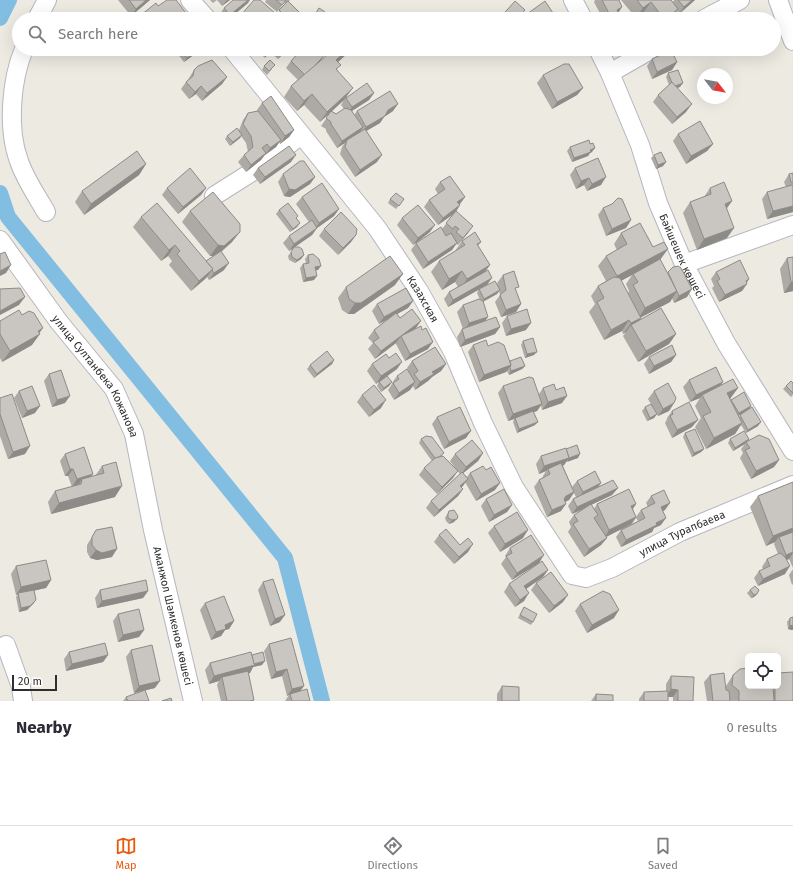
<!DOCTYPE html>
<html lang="en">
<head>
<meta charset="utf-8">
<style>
	body { margin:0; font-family:"Fira Sans",sans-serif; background:#f7f7f7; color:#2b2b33 }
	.controls { position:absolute; right:12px; bottom:12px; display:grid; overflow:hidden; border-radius:6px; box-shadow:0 4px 16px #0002 }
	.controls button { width:36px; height:36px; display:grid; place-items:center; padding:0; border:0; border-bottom:1px solid #e1e1e2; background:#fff; color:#2b2b33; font:20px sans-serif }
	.compass { position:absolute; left:697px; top:68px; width:36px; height:36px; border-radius:50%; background:#fff; box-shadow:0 4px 16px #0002; rotate:121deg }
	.scale { position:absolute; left:12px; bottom:10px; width:45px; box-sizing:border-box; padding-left:4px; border:2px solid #2e2e2e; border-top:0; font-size:11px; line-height:14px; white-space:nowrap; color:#2e2e2e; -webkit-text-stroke:3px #fff; paint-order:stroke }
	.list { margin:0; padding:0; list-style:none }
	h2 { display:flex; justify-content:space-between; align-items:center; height:52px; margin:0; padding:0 16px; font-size:17px }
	h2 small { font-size:13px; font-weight:400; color:#7c7c81 }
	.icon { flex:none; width:22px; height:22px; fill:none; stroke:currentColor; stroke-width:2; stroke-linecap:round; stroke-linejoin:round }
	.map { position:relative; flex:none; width:793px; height:701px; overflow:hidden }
	.search { position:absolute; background:#fff; box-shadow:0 4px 16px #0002; left:12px; right:12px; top:12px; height:44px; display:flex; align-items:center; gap:10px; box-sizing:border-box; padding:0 14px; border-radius:22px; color:#7c7c81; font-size:15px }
	.sheet { height:124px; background:#fff }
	nav { display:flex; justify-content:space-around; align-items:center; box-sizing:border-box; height:56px; border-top:1px solid #e1e1e2; background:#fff; font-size:11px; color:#7c7c81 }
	nav a { display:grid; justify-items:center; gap:2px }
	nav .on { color:#ea580c }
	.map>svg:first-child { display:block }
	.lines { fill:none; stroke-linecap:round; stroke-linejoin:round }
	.canal { stroke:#82bde2; stroke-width:16 }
	.street-casing { stroke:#b5b6c0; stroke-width:20 }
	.street { stroke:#fff; stroke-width:18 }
	.wall { fill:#adaaa6; fill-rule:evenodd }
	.shaded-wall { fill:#8d8b87 }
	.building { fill:#c9c6c1; stroke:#8d8b87 }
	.labels { text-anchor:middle; stroke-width:3; stroke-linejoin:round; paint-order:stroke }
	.street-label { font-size:11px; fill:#2e2e2e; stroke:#fff }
</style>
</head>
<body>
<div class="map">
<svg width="793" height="701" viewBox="0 0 793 701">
	<rect width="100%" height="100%" fill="#edeae2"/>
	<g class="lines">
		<g class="canal">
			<path d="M0,18l9,-18"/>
			<path d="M0,193l8,24 277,341 37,143"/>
		</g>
		<defs>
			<g id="street">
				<path d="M190,0l17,19"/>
				<path d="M573,0l10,19"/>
				<path d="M778,0l15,41"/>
				<path d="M37,19l10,-19"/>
				<path d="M704,19l36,-19"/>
				<path d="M24,49c-13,31 -17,80 -5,112 6,18 18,35 27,51"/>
				<path id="s1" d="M232,49l145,179 42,63 34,61 30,71 31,64 58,88 14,3 26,-10 68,-36 113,-47"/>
				<path id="s2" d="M598,49l12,24 30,72 18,58 26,61 42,79 67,108"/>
				<path d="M610,73l42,-24"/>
				<path d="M214,196l49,-31 38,-30"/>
				<path id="s3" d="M0,240l59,82 55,67 20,45 19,96 40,171"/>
				<path d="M684,264l109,-39"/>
				<path d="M6,645l15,42 2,14"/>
			</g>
		</defs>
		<use href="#street" class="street-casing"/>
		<use href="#street" class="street"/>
	</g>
	<g class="wall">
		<path d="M118,0h32l-19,16z"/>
		<path d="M210,0h20l-8,6 -5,-6 -4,3z"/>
		<path d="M266,0h24l-2,2 12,11 -5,6h-13l-5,-5 9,-10 -2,-1 -7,9 -12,-10z"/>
		<path d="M595,0h24v13l3,6h-19l-9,-17z"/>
		<path d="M621,0h50l2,2 1,-2h21l-16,14 -2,-3 -6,8h-23l-5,-6 -7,5z"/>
		<path d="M248,3l-19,16h-7l-3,-4 5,-7z"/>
		<path d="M275,13l-4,6h-33l3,-4z"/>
		<path d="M527,14l30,5h-33z"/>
		<path d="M178,49h18l1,1 -2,4 -11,8 -8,-10z"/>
		<path d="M257,49h31l-10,10 -8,-7 -5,6 -8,-8z"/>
		<path d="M349,52l-11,10 -1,8 10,27 27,-4 -5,7 -17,11 2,4 3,-4h36l-9,6 -4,6 -14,8 11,31 -22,15 -15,-23 2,-7 3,-4 -8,5 -11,-17v-2l-5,-3 9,-13 -10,9 -16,-17 -7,6 -13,-14 7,-11 7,-6 -12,-12 5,-7 32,-2zM344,100l-3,5 3,4 -8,5 -4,-3z"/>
		<path d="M652,59l25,3 -5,8 -20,9 -5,-13z"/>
		<path d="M264,66l8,3 -5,6 -5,-5z"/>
		<path d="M194,70l33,7 -5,7 -20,17 -6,-7 -7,5 -8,-10 5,-7 2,-2 1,-2z"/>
		<path d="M668,73l12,14 -3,1 9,24 -14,12 -19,-22 5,-7 11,-10 -3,-8z"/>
		<path d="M543,75l40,13 -6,7 -25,14 -15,-26z"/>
		<path d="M262,103l32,27 -5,7 -9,7 -1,-2 -3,5 -11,8 -4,5 -15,12 -8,-10 6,-7 4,-3 -2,-9 -5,-7 -1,2 -10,8 -5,-7 2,-3 12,-6 4,-10 5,-7 9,-2v-1z"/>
		<path d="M678,134l35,10 -6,7 -21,13 -13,-23z"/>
		<path d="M570,147l22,5 -2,1 -2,3 -16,6 -5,-11z"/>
		<path d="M654,155l12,7 -3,4 -7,3 -5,-11z"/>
		<path d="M291,162l-31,22 -7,-9 5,-7z"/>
		<path d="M146,164l-7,11 -55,40 -9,-13 7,-11z"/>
		<path d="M575,168l26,17 -14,6 -3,-6 -8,4 -6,-14z"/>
		<path d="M793,173v39l-26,7 -5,-20 5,-7 19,-5 -2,-5 5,-8z"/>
		<path d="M283,174l32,3 -5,7 -20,13 -6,-1 -6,-14z"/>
		<path d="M440,182l25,15 -6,8h1l-5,8 -17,12 -14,-18 5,-7 9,-6 -3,-5z"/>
		<path d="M167,188h39l-5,7 -23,19 -16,-19z"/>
		<path d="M710,188l22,13 -5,7v30l-30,12 -14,-37 7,-11 14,-5z"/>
		<path d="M302,197l37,12 -5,7 -17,12 -5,7 -17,12 9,8 -3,4 -6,4 -6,-3 -1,-4 6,-8 -5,3 -6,-8 6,-7 20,-14 -13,-18z"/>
		<path d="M390,199h14l-8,10 -8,-6z"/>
		<path d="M612,204l19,16 -5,8 -20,8 -8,-21 5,-7z"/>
		<path d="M279,210l17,8 4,5 -3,4 -7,5 -14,-18z"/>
		<path d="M190,211l42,31 -11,10 3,18 -15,10 -2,-3 -2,2 -14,12 -22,-26 3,-4 -4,-5 -7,5 -28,-34 8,-10 65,44 7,-5h-3l-28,-34z"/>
		<path d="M456,211l12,22 -10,12 -2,-1 -4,6 -29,19 -12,-19 5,-7 -3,2 -16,-20 5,-7 28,14 -14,11 26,-14z"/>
		<path d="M324,229l32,6 -5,7 -13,13 -19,-19z"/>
		<path d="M621,233l32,14 14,26 20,24 -13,6 -2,-5 -2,4 -29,15 -2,4 37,13 -7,10 -31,18 -15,-26 3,-4 -3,2 -1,-3 -18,9 -15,-28 6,-8 -4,-8 7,-10 8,-5 -8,-15 8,-10 11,-6 -3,-6zM632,275l-6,9 3,7 -1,2 -7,-12z"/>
		<path d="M462,241l19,1 -3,4 12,19 -5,7 2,13 -39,22 -4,-8 5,-7 9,-5 -3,-5 -13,8 -11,-18 8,-11 16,-10z"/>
		<path d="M308,255l10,15h-2l-2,10 -11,2 -3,-14 3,-4h3l-1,-5z"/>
		<path d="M793,257v34l-9,2 -4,-24 7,-11z"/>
		<path d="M716,272l33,7 -7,12 -23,11 -7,-14 2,-2 -3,-7z"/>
		<path d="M503,275l13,16 5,13 -5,8 -15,5 -6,-15 5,-7 -1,-4 -2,3 -14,8 2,19 15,6 -5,7 -35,13 -3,-10 5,-8h1l-6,-17 6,-7 17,-5 -3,-7 2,-4h20l-2,-6z"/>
		<path d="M395,285l-41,29h-6l-6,-4 -4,-12 8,-11z"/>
		<path d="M413,301l-5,7 -11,6 3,4 16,10 -3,2 15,19 -23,12 -9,-17v-1l-21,16 -7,-10 5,-6 -5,-5 6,-8 13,-10 -8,4 -7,-13 5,-7z"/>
		<path d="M22,315l10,30 -30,17 -2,-4v-37z"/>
		<path d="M507,316l19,14 -20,6 -4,-13z"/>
		<path d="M523,341l11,14 -9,3 -4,-13z"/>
		<path d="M473,345l15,1 22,15 15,5 -3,3 -13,6 -2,-4 -1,1 -27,10 -11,-30z"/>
		<path d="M676,355l-5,7 -22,12 -5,-10 5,-7z"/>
		<path d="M389,358l8,11 -21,15 -9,-13 5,-7z"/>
		<path d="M334,360l-2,4 -18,14 -7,-9 3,-4z"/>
		<path d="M412,361l34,3 -5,7 -9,6 -4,4 -13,9 -2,-4 -3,4 -16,10 -6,-10 4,-6v-1l5,-7 12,-3 -2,-5z"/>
		<path d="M49,374l16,29 -13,4 -8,-26z"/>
		<path d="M689,380l34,2 -2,3 17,3 -9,11 1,2 1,-1 20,6 -2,3 -11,7 1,1 1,-2 18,11 -12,7 -5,-8 -6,9 -29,15 -11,-22 6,-9 -6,-12 5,-8 -10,4 -7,-15z"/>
		<path d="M379,382h13l-3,4 -8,6 -4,-6z"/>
		<path d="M793,383v12l-2,2 -8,-8 3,-3z"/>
		<path d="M503,386l36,8 4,-6 19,15 -20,7 -1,-5 -4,6 -3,1 1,13 -18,8 -4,-11 1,-3 -6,2 -10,-28z"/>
		<path d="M19,391l16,22 -13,5 -8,-20z"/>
		<path d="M654,391l20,12 -5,8 -11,5 -10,-17z"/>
		<path d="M362,395l19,13 -12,9 -12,-15z"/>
		<path d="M0,398l25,56 -17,5 -8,-23z"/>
		<path d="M645,407l12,7 -3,4 -7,3 -5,-10z"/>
		<path d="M672,411l20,16 -20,11 -7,-15 2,-4v-1z"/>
		<path d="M437,417l29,21 -22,11 -12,-25z"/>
		<path d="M685,433l19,16 -3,3 -9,5 -9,-20z"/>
		<path d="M421,439l21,17 11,22 -16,16 -18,-19 5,-7 8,-7 -13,-18z"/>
		<path d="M730,439l18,2 31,19 -5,7 -23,12 -11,-21 3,-5 -2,-4 4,-5 -12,7 -5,-8z"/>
		<path d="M566,449l12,9 -11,3 -3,4 -1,1 9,21 5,-6 24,2 -3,4 20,1 -6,7 -21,10 3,4 3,-5h39l-3,5 3,8 5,-7 7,-3 -2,-4 5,-7 14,14 -3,1 -1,14 -7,3 -2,4 -31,15 -5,-10 5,-7 3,-2 -18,9 1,1 -6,7 -17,12 -16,-25 3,-5 -2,-5 5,-7 8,-5 -10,4 -4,-8 5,-7 3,-2 -2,-4 -5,7 -4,2 -4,9 -14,6 -13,-30 5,-7 4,-3v-1l3,-5 -7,3 -3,-10 5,-8zM636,518l2,3 -6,3z"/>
		<path d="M483,453l-5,8 -15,12 4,4 3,-4 25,17 -19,11 -11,-19 -4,5 2,2 -5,7 -24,21 -8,-9 5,-7 29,-27 -10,-13 5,-7z"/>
		<path d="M65,454l27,23 3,-1 7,-10 13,31 -64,17 -3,-12 7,-11 23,-6 1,-1 -7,3 -4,-11h-3l-5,-15z"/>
		<path d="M793,482v86l-4,-9 -2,1 -2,14 -27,12 -4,-8 5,-7 4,-2 -1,-2 5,-8 11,-5 -4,-10 1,-2 -9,4 -16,-39 8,-11z"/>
		<path d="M486,499l26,6 -5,7 -18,10 -8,-16z"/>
		<path d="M449,511l5,11 -5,2 -3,-3 -1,-3z"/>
		<path d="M494,526l29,12 -23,14 -12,-19z"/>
		<path d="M96,530l16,27 -15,3 -7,-2 -3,-6v-7z"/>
		<path d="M439,535l21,10 8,7 -14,12 -20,-22z"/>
		<path d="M510,548l29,15 -27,17 -11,-16 5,-7 -1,-1z"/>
		<path d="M16,566l35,14 -5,8 -12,2 2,10 -3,4 -6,6 -8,2 -3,-15 2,-3 -2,1 -5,-21z"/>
		<path d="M793,569v15l-1,1 -3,-10z"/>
		<path d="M548,570l-5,7 -17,12 -2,12 -9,6 -11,-15 5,-8z"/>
		<path d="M263,582l17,40 -10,4 -12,-36z"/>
		<path d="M536,583l27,19 -14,11 -18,-23z"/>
		<path d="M100,590l48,1 -5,7 -46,10 -2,-10z"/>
		<path d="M750,590l7,4 -3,3 -3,1 -4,-5z"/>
		<path d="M205,603l29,18 -5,8 -4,1 -4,6 -10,4 -11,-30z"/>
		<path d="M580,604l34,14 -27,15 -12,-22z"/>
		<path d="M524,607l9,15 -2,3 -13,-7z"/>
		<path d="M118,614l26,16 -5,7 -21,5 -5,-21z"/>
		<path d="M790,618l2,12 -4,-1 -1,-7z"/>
		<path d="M291,638l9,53 10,10h-25l4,-6 -2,1 -5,-20 -11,3 -7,-28 5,-7z"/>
		<path d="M131,650l24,38 -21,5 -8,-36z"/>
		<path d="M69,652l39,3 -5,7 -37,9 -2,-12z"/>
		<path d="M252,655l10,10 -9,2 -3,6h-2l6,28h-33l-4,-16 2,-4 -10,3 -4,-14 5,-7z"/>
		<path d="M710,675l16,11 7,-11 15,11h30l15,15h-86l-3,-19z"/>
		<path d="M671,676l22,25h-20v-4h-5v4h-29v-2l5,-7 22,-1v-7z"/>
		<path d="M502,686l17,15h-22v-7z"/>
		<path d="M596,694l17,7h-22z"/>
		<path d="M126,697l23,4h-26z"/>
	</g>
	<g class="shaded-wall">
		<path d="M146,0h4l-19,16 5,-7z"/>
		<path d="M227,0h3l-8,6z"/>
		<path d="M248,0h2l-2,3 -19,16h-1l2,-4z"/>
		<path d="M692,0h3l-16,14 5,-7z"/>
		<path d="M651,2l-8,11 -7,5 7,-10z"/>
		<path d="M622,7l-5,8v-5z"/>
		<path d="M678,9l-7,10h-5z"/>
		<path d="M186,13l-4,6h-3z"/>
		<path d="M271,49h1l-7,9 5,-8z"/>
		<path d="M286,49h2l-10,10 5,-7z"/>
		<path d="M348,49h4l-3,3 -20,18 7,-10z"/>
		<path d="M197,50l-2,4 -11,8 3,-4z"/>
		<path d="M677,62l-5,8 -20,9 5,-7z"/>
		<path d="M227,77l-5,7 -20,17 5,-8z"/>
		<path d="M683,83l-3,4 -9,3 2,-3z"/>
		<path d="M201,86l-5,8 -7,5 6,-7z"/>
		<path d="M353,88l-9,12 -24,22 7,-10z"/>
		<path d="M583,88l-6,7 -25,14 5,-7z"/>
		<path d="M374,93l-5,7 -22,14 5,-7z"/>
		<path d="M312,94l-8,11 -7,6 7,-10z"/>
		<path d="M398,104l-5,7 -9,6 -4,6 -19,11 5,-7 22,-17z"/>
		<path d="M692,104l-6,8 -14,12 5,-7z"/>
		<path d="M363,127l-5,8 -11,5 -2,3 -8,5 5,-7z"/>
		<path d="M294,130l-5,7 -9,7 5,-8z"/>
		<path d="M242,135l-2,3 -10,8 3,-4z"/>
		<path d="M281,140l-5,7 -11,8 5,-7z"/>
		<path d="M713,144l-6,7 -21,13 5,-8z"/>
		<path d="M595,148l-3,4 -2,1 -2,3 -16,6 2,-4 16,-8z"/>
		<path d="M266,153l-5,7 -15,12 5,-7z"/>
		<path d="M296,155l-5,7 -31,22 5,-7z"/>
		<path d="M382,155l-5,7 -22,15 5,-7z"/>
		<path d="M666,162l-3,4 -7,3 2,-4z"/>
		<path d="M146,164l-7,11 -55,40 7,-11z"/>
		<path d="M315,177l-5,7 -20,13 -6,-1 5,-7z"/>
		<path d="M606,177l-5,8 -14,6 5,-7z"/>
		<path d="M589,178l-5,7 -8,4 5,-8z"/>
		<path d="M206,188l-5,7 -23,19 5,-7z"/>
		<path d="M465,197l-5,7 -8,6 5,-8z"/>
		<path d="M732,201l-8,11 1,-8z"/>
		<path d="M460,205l-5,8 -17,12 5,-7z"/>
		<path d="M793,206v6l-26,7 6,-8z"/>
		<path d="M339,209l-5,7 -17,12 -5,7 -23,16 5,-7 21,-14 4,-7z"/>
		<path d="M631,220l-5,8 -20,8 6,-7z"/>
		<path d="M300,223l-3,4 -7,5 3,-3z"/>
		<path d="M435,225l-5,7 -17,13 5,-7z"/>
		<path d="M473,226l-5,7 -10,12 5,-7z"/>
		<path d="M734,228l-7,10 -30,12 7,-11z"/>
		<path d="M240,232l-8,10 -16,14h-6l8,-11z"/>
		<path d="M356,235l-5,7 -13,13 5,-7z"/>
		<path d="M457,243l-5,7 -29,19 5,-7z"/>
		<path d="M175,245l-7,11 -7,5 8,-11z"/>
		<path d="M668,249l-8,11 -27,14 -1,1 -23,12 8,-11z"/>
		<path d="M304,255l-3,4 -6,4 2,-3z"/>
		<path d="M229,263l-5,7 -15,10 5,-7z"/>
		<path d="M11,265l-5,8 -6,3v-5z"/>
		<path d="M490,265l-8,10 -22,15 7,-11z"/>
		<path d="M321,266l-3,4 -5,1 2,-4z"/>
		<path d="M213,269l-8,10 -14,12 8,-10z"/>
		<path d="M462,271l-7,11 -13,8 7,-11z"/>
		<path d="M403,274l-8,11 -41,29h-6l7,-11z"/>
		<path d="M317,276l-3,4 -11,2 3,-4z"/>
		<path d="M492,278l-5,7 -39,22 5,-7z"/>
		<path d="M749,279l-4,6 2,-1 -5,7 -23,11 6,-7z"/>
		<path d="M791,282h2v9l-9,2z"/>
		<path d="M692,289l-5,8 -13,6 5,-7z"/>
		<path d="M500,290l-3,4 -15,8 2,-3z"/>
		<path d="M677,291l-7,11 -32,17 7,-11z"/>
		<path d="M25,297l-6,8 -19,10v-4z"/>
		<path d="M413,301l-5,7 -29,16 5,-7z"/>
		<path d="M521,304l-5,8 -15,5 5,-7z"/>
		<path d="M488,317l-5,7 -19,7 5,-8z"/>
		<path d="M641,318l-8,10 -2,-3 -5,7 -3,2 8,-11z"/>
		<path d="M629,320l-7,11 -18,9 7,-10z"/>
		<path d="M421,321l-5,7 -14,11 -1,-3 -5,7 -21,16 6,-8z"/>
		<path d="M531,323l-5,7 -20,6 5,-7z"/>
		<path d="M500,327l-5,7 -35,13 5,-7z"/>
		<path d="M43,328l-5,7 2,-1 -8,11 -30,17 8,-11z"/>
		<path d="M676,334l-7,10 -31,18 8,-11z"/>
		<path d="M433,342l-5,7 -23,12 5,-7z"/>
		<path d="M537,352l-3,3 -9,3 2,-4z"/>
		<path d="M676,355l-5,7 -22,12 5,-8z"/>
		<path d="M334,360l-2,4 -18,14 3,-4z"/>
		<path d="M402,362l-5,7 -21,15 5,-8z"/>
		<path d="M446,364l-5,7 -9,6 -4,4 -13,9 5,-8 12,-10z"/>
		<path d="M511,365l-5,7 -27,10 5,-7z"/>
		<path d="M525,366l-3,3 -13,6 2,-4z"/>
		<path d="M392,382l-3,4 -8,6 3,-4z"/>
		<path d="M415,382l-5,8 -16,10 5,-7z"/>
		<path d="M723,382l-5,7 -16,6 -2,3 -10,4 6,-7z"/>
		<path d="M738,388l-8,11 -11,5 8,-11z"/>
		<path d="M70,396l-5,7 -13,4 5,-7z"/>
		<path d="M567,396l-5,7 -20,7 6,-8z"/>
		<path d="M386,400l-5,8 -12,9 5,-7z"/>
		<path d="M674,403l-5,8 -11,5 5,-7z"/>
		<path d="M542,404l-5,7 -22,8v-1l-1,1 -6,2 5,-7z"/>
		<path d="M40,406l-5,7 -13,5 5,-7z"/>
		<path d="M751,406l-2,3 -13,8 3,-4z"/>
		<path d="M657,414l-3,4 -7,3 3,-3z"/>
		<path d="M698,420l-6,7 -20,11 5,-8z"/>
		<path d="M538,422l-3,3 -18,8 2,-4z"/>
		<path d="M761,422l-3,4 -12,7 2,-3z"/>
		<path d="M742,423l-7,11 -29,15 8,-11z"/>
		<path d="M471,431l-5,7 -22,11 5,-7z"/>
		<path d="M749,439l-2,4 -1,-1 -1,2 -12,7 2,-3z"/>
		<path d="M30,446l-5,8 -17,5 5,-7z"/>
		<path d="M704,449l-3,3 -9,5 2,-4z"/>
		<path d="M483,453l-5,8 -17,14 5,-8z"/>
		<path d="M580,454l-2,4 -11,4 2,-4z"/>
		<path d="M569,458l-5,7 -15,5 -1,-1 -2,2 -7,3 5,-8z"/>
		<path d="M779,460l-5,7 -23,12 5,-8z"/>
		<path d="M70,469h3l-5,7h-3z"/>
		<path d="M458,471l-5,7 -16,16 5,-7z"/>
		<path d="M93,474l-5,7 -6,-2 -3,5 -7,3 5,-8z"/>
		<path d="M468,479l-5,7 -8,7 5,-7z"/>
		<path d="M500,483l-5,7 -19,11 5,-7z"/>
		<path d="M601,483l-5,7 -18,10 5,-8z"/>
		<path d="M122,486l-7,11 -64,17 8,-11z"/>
		<path d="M618,488l-6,7 -40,19 5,-7z"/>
		<path d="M463,489l-5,7 -24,21 5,-7z"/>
		<path d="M574,492l-5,8 -8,4 5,-8z"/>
		<path d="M670,503l-5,7 -9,5 5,-8z"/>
		<path d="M566,504l-5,7 -14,6 5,-7z"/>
		<path d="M636,504l-5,7v-5z"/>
		<path d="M512,505l-5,7 -18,10 5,-7z"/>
		<path d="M636,517l-5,7 -27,14 5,-8z"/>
		<path d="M666,518l-5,7 -7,3 -2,4 -31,15 5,-7z"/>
		<path d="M457,519l-3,3 -5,2 3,-4z"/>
		<path d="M793,528v8l-14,1 -4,5 -9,4 7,-10z"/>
		<path d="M528,530l-5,8 -23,14 5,-8z"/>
		<path d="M607,538l-6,7 -17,12 5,-8z"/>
		<path d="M473,544l-5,8 -14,12 5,-7z"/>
		<path d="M117,549l-5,8 -15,3 -7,-2 6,-8z"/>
		<path d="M793,552v1l-4,6 -8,3 5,-7z"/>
		<path d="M544,555l-5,8 -27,17 5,-7z"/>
		<path d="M790,566l-5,8 -27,12 5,-7z"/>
		<path d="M548,570l-5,7 -24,17 5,-8z"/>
		<path d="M51,580l-5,8 -30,7 5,-8z"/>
		<path d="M148,591l-5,7 -46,10 5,-7z"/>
		<path d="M529,593l-5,8 -9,6 5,-7z"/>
		<path d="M757,594l-3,3 -3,1 3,-3z"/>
		<path d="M568,595l-5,7 -14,11 5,-7z"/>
		<path d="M36,600l-3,4 -6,6 -8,2 2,-4z"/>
		<path d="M619,610l-5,8 -27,15 5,-8z"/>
		<path d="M285,615l-5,7 -10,4 5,-7z"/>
		<path d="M234,621l-5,8 -4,1 -4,6 -10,4 5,-8 9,-7z"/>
		<path d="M790,625l3,1v4h-1l-4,-1z"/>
		<path d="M144,630l-5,7 -21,5 5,-7z"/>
		<path d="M108,655l-5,7 -37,9 6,-7z"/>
		<path d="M265,661l-3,4 -9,2 -3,6 -28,7v-3l-3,4 -10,3 5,-8 40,-12z"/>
		<path d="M287,669l-5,7 -11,3 5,-7z"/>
		<path d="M160,681l-5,7 -21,5 5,-7z"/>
		<path d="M304,686l-5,7 -9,1 -1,1 -2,1 5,-7z"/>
		<path d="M671,689l7,1 -5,7h-7z"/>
	</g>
	<g class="building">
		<path d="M129,0h17l-10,9z"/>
		<path d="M167,0h9l10,13 -7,6h-43l20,-16 2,3z"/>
		<path d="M233,0h15l-18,15 -6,-7z"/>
		<path d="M254,0h6l15,13 -5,6h-25l-4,-4z"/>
		<path d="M276,0h10l-4,5z"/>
		<path d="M602,0h17l3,7 -5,3 5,9h-10z"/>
		<path d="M637,0h34l7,9 -12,10h-2l-13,-17 -8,6z"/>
		<path d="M678,0h14l-8,7z"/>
		<path d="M288,1l12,12 -6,6h-6l-9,-9z"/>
		<path d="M515,1l10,9 -8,9h-18z"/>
		<path d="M545,1l12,18h-26l-4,-5z"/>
		<path d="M319,8l6,4 -5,6 2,1h-10z"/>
		<path d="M179,49h17l1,1 -10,8z"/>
		<path d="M280,49h6l-3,3z"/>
		<path d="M302,49h20l4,4 -12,14 -9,8 -14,-14z"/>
		<path d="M334,49h14l-12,11 5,5 -5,4 17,19 -26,24 -15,-18 -8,7 -13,-15z"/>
		<path d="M671,50l6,12 -20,10 -5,-13z"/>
		<path d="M212,60l15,17 -20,16 -6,-7 -6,6 -9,-10 7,-6 1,-6 4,-4z"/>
		<path d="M270,60l5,5 -6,6 -5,-5z"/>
		<path d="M564,64h5l14,24 -26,14 -14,-27z"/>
		<path d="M678,70l5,13 -8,3 -3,-3 -4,-10z"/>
		<path d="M672,82l20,22 -15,13 -19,-22z"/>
		<path d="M367,83l7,10 -22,14 -6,-9z"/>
		<path d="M390,91l8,13 -10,6 -3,6 -19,11 -9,-16z"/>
		<path d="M271,96l23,34 -9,6 -23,-33z"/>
		<path d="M345,108l6,2 12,17 -21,14 -11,-17v-2l-5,-4 5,-7 5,3z"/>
		<path d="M258,111l23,29 -11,8 -3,-4 -5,4 4,5 -15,12 -7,-10 9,-8 -2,-11 -8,-12 5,-11z"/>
		<path d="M700,121l13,23 -22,12 -13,-22z"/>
		<path d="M237,128l5,7 -9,7 -6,-6z"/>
		<path d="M365,129l17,26 -22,15 -15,-23 2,-7z"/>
		<path d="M589,140l1,4 3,-1 2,5 -5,2 1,2 -17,6 -4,-11z"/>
		<path d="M289,146l7,9 -31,22 -7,-9z"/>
		<path d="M137,151l9,13 -55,40 -9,-13z"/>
		<path d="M661,152l5,10 -8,3 -4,-10z"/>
		<path d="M598,158l8,19 -14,7 -3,-6 -8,3 -6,-13z"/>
		<path d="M300,161h4l11,16 -20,13 -6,-1 -6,-15z"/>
		<path d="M190,168l16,20 -23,19 -16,-19z"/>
		<path d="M793,173v10l-2,-1 -2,-8z"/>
		<path d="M450,176l15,21 -8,5 3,3 -17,13 -14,-18 16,-11 -5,-7z"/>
		<path d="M724,182l8,19 -7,3 9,24 -30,11 -14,-37 21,-8 -1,-6z"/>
		<path d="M322,183l17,26 -20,14 -17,-26z"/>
		<path d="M792,185l1,1v20l-20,5 -6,-19z"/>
		<path d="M213,192l27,32v8l-16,14 -6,-1 -28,-34z"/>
		<path d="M396,193l8,6 -5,7 -9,-7z"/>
		<path d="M618,198l4,1 9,21 -19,9 -9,-21 9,-4z"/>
		<path d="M157,203l56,66 -14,12 -22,-27 3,-3 -5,-6 -6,5 -28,-33z"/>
		<path d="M288,203l10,13 -2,2 4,5 -7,6 -14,-19z"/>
		<path d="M418,205l17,20 -17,13 -16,-20z"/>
		<path d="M456,211l17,15 -10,12 -7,-6 3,-3 -4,-3 -2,3 -7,-6z"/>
		<path d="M341,212l16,17 -1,6 -13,13 -19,-19z"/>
		<path d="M312,220l5,8 -23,16 -5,-8z"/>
		<path d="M640,223l13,24 11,-5 4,7 -51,27 -11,-20 21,-12 -6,-11z"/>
		<path d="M441,227l5,9 5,-3 6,10 -29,19 -12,-19z"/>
		<path d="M475,232l6,10 -4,2 13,21 -23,14 -5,-8 -13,8 -10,-18 26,-16 -3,-4z"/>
		<path d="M294,247h5l3,2 2,6 -7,5 -5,-3 -1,-5z"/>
		<path d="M221,251l8,12 -15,10 -2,-3 1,-1 -7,-8z"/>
		<path d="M5,252l6,13 -11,6v-17z"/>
		<path d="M313,254l6,5 2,7 -6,1 2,9 -11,2 -3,-14 6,-1 -1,-8z"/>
		<path d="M390,256l13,18 -42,29h-6l-6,-4 -3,-12z"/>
		<path d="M793,257v25h-2l-4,-24z"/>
		<path d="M660,259l17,32 -32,17 -12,-23 5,-3 -5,-8z"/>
		<path d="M740,260l9,19 -3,2 1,3 -22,11 -8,-14 3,-2 -4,-7z"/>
		<path d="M678,266l3,2 11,21 -13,7 -11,-24 5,-5z"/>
		<path d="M488,270l4,8 -39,22 -4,-8z"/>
		<path d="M514,271l5,16 -4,1 6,16 -15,6 -6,-15 6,-5 -3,-15z"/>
		<path d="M614,277l6,1 21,40 -10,5 -2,-3 -18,10 -14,-28 7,-4 -6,-12z"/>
		<path d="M495,281l5,9 -16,9 -5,-10z"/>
		<path d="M20,288l5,9 -25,14v-22z"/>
		<path d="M406,288l7,13 -29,16 -7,-13z"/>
		<path d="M479,299l4,2 5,16 -19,6 -6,-18z"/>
		<path d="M661,308l15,26 -30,17 -15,-26z"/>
		<path d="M412,309l9,12 -40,30 -8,-9 6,-4 -5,-8 22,-17 4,5z"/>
		<path d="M527,309l4,14 -20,6 -4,-13z"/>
		<path d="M19,310l3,5 7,-4 5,2 9,15 -5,3 2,3 -30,17 -10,-17v-13z"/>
		<path d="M496,317l4,10 -35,13 -3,-11z"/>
		<path d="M421,326l1,4 4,-2 7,14 -23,12 -9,-18z"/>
		<path d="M533,338l4,14 -10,2 -4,-13z"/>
		<path d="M486,340l2,6 10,-4 6,3 7,20 -27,10 -11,-30z"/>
		<path d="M672,345l4,10 -22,11 -5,-9z"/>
		<path d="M435,347l11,17 -14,8 2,2 -14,8 -6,-8 4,-3 -6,-10z"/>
		<path d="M327,351l7,9 -17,14 -7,-9z"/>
		<path d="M396,353l6,9 -21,14 -9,-12 14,-10 3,4z"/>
		<path d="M521,357l4,9 -14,5 -1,-4 1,-2 -1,-4z"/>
		<path d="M716,367l7,15 -27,13 -7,-15z"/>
		<path d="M407,369l8,13 -16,11 -6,-10 6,-4 -2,-3z"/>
		<path d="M61,370l9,26 -13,4 -8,-26z"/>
		<path d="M387,376l5,6 -8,6 -5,-6z"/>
		<path d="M529,377l4,1 9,26 -29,10 -10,-28z"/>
		<path d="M733,379l5,9 -11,5 15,30 -28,15 -11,-22 8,-4 -9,-17z"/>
		<path d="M791,381l2,2v10l-7,-7z"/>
		<path d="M668,383l8,15 -2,5 -11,6 -9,-18z"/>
		<path d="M554,384l2,6 8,-3 3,9 -19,6 -5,-14z"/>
		<path d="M374,385l12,15 -12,10 -12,-15z"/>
		<path d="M32,386l8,20 -13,5 -8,-20z"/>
		<path d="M744,392l7,14 -12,7 -8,-13z"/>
		<path d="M12,394l18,52 -17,6 -13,-38v-16z"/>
		<path d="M689,402l9,18 -21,10 -7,-14 3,-2 -1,-3z"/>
		<path d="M651,404l6,10 -7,4 -5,-11z"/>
		<path d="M460,407l11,24 -22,11 -12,-25z"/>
		<path d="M752,407l9,15 -13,8 -8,-15z"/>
		<path d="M533,411l5,11 -19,7 -4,-11z"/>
		<path d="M695,429l9,20 -10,4 -9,-20z"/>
		<path d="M744,431l5,8 -14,9 -5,-9z"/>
		<path d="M759,435l10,4 10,21 -23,11 -11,-21 5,-2 -4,-6z"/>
		<path d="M426,436l6,1 12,16 -5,4 -4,1 -14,-19z"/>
		<path d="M472,440l11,13 -17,14 -11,-13z"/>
		<path d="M577,445l3,9 -11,4 -3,-9z"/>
		<path d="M84,447l9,27 -16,5 -4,-10h-3l-5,-15z"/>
		<path d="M566,448l3,10 -25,8 -3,-10z"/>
		<path d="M443,456l15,15 -16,16 -18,-19 11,-10z"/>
		<path d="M116,462l6,24 -63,17 -4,-12 26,-7 1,-5 22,-6 -2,-7z"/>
		<path d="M561,463l13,29 -8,4 -2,3 2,5 -14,6 -13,-30 11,-6 -2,-5z"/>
		<path d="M483,466l3,4 5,-3 9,16 -19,11 -11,-21z"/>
		<path d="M595,471l6,12 -18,9 -6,-11z"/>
		<path d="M462,472l6,7 -8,7 3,3 -24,21 -8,-9z"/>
		<path d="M613,480l5,8 -41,19 -4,-8z"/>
		<path d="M793,482v46l-20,8 -15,-40z"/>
		<path d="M504,489l8,16 -18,10 -8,-16z"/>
		<path d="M629,489l7,15 -5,2 5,11 -27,13 -12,-26z"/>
		<path d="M664,490l6,13 -9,4 5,11 -10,5 1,2 -31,15 -5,-10 24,-12 -4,-8 14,-7 -4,-7z"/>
		<path d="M591,504l7,11 -4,3 13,20 -18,11 -16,-25 5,-3 -4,-6z"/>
		<path d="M454,510l4,6 -1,3 -5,1 -4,-2v-4l1,-3z"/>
		<path d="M517,512l11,18 -23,14 -11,-18z"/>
		<path d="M112,527l5,22 -15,4 -6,-3 -4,-5v-8l4,-7z"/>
		<path d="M446,529l14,16 8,-7 5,6 -14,13 -20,-22z"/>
		<path d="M793,532v20l-7,3 -7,-18z"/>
		<path d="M531,535l13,20 -27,18 -11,-17 6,-3 -2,-5z"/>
		<path d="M780,553l5,4 5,9 -27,13 -4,-8 11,-5 -3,-7z"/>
		<path d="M46,560l5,20 -30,7 -5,-21z"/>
		<path d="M542,561l6,9 -24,16 5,7 -9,7 -11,-16z"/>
		<path d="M551,572l17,23 -14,11 -18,-23z"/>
		<path d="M273,579l12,36 -10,4 -12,-37z"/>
		<path d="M146,580l2,11 -46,10 -2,-11z"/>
		<path d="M755,586l4,4 -2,4 -3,1 -4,-5z"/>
		<path d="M34,590l2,10 -6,6 -9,2 -3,-15z"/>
		<path d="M603,591l7,3 9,16 -27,15 -12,-21z"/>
		<path d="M224,596l10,25 -9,4 1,4 -10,3 -11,-29z"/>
		<path d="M524,607l13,7 -4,8 -13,-7z"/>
		<path d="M139,609l5,21 -21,5 -5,-21z"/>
		<path d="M793,617v9l-3,-1v-7z"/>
		<path d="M291,638l13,48 -12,3 -5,-20 -11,3 -7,-28z"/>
		<path d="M105,643l3,12 -36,9 -3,-12z"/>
		<path d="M152,645l8,36 -21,5 -8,-36z"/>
		<path d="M251,652l4,13 -41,11 -4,-13z"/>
		<path d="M263,652l2,9 -11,3 -2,-9z"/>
		<path d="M748,668v18h25l1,15h-35v-10l-7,-6 1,-10 7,-6z"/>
		<path d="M248,671l6,29 -4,1h-23l-5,-24z"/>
		<path d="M793,672v29h-18v-15h3v-13z"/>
		<path d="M724,673l2,17 3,1 1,10h-17l-3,-26z"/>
		<path d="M671,676l23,1 -1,24h-15v-11l-7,-1z"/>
		<path d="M502,686l17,1v14h-17z"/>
		<path d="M307,689l3,12h-18l-2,-7z"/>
		<path d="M145,690l4,11h-21l-2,-4z"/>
		<path d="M668,691v10h-24v-9z"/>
		<path d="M596,694l17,1v6h-17z"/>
		<path d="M171,698l1,3h-10z"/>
	</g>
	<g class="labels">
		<g class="street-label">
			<text dy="4" stroke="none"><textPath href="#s2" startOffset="224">Бәйшешек көшесі</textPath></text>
			<text dy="4" stroke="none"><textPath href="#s1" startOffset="315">Казахская</textPath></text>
			<text dy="4" stroke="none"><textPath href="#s3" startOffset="167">улица Султанбека Кожанова</textPath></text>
			<text dy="4" stroke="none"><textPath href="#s1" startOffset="750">улица Турапбаева</textPath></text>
			<text dy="4" stroke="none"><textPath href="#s3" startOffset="423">Аманжол Шәмкенов көшесі</textPath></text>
		</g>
	</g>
</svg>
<div class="controls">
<button><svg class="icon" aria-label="locate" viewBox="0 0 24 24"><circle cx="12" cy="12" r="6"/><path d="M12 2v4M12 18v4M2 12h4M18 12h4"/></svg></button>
</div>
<svg class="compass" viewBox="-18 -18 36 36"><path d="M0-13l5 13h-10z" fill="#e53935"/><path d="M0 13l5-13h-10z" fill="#7c7c81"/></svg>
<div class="scale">20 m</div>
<div class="search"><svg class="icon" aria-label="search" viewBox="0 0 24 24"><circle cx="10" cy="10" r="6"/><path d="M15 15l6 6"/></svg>Search here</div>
</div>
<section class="sheet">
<h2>Nearby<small>0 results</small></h2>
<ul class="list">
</ul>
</section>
<nav>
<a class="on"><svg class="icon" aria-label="map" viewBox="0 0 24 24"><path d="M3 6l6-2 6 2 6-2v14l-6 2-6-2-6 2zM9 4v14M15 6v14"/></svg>Map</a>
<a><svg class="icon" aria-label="directions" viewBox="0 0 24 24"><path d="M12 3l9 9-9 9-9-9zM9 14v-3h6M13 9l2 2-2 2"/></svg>Directions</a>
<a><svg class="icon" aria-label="saved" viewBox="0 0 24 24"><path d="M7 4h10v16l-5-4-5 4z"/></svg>Saved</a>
</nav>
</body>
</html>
